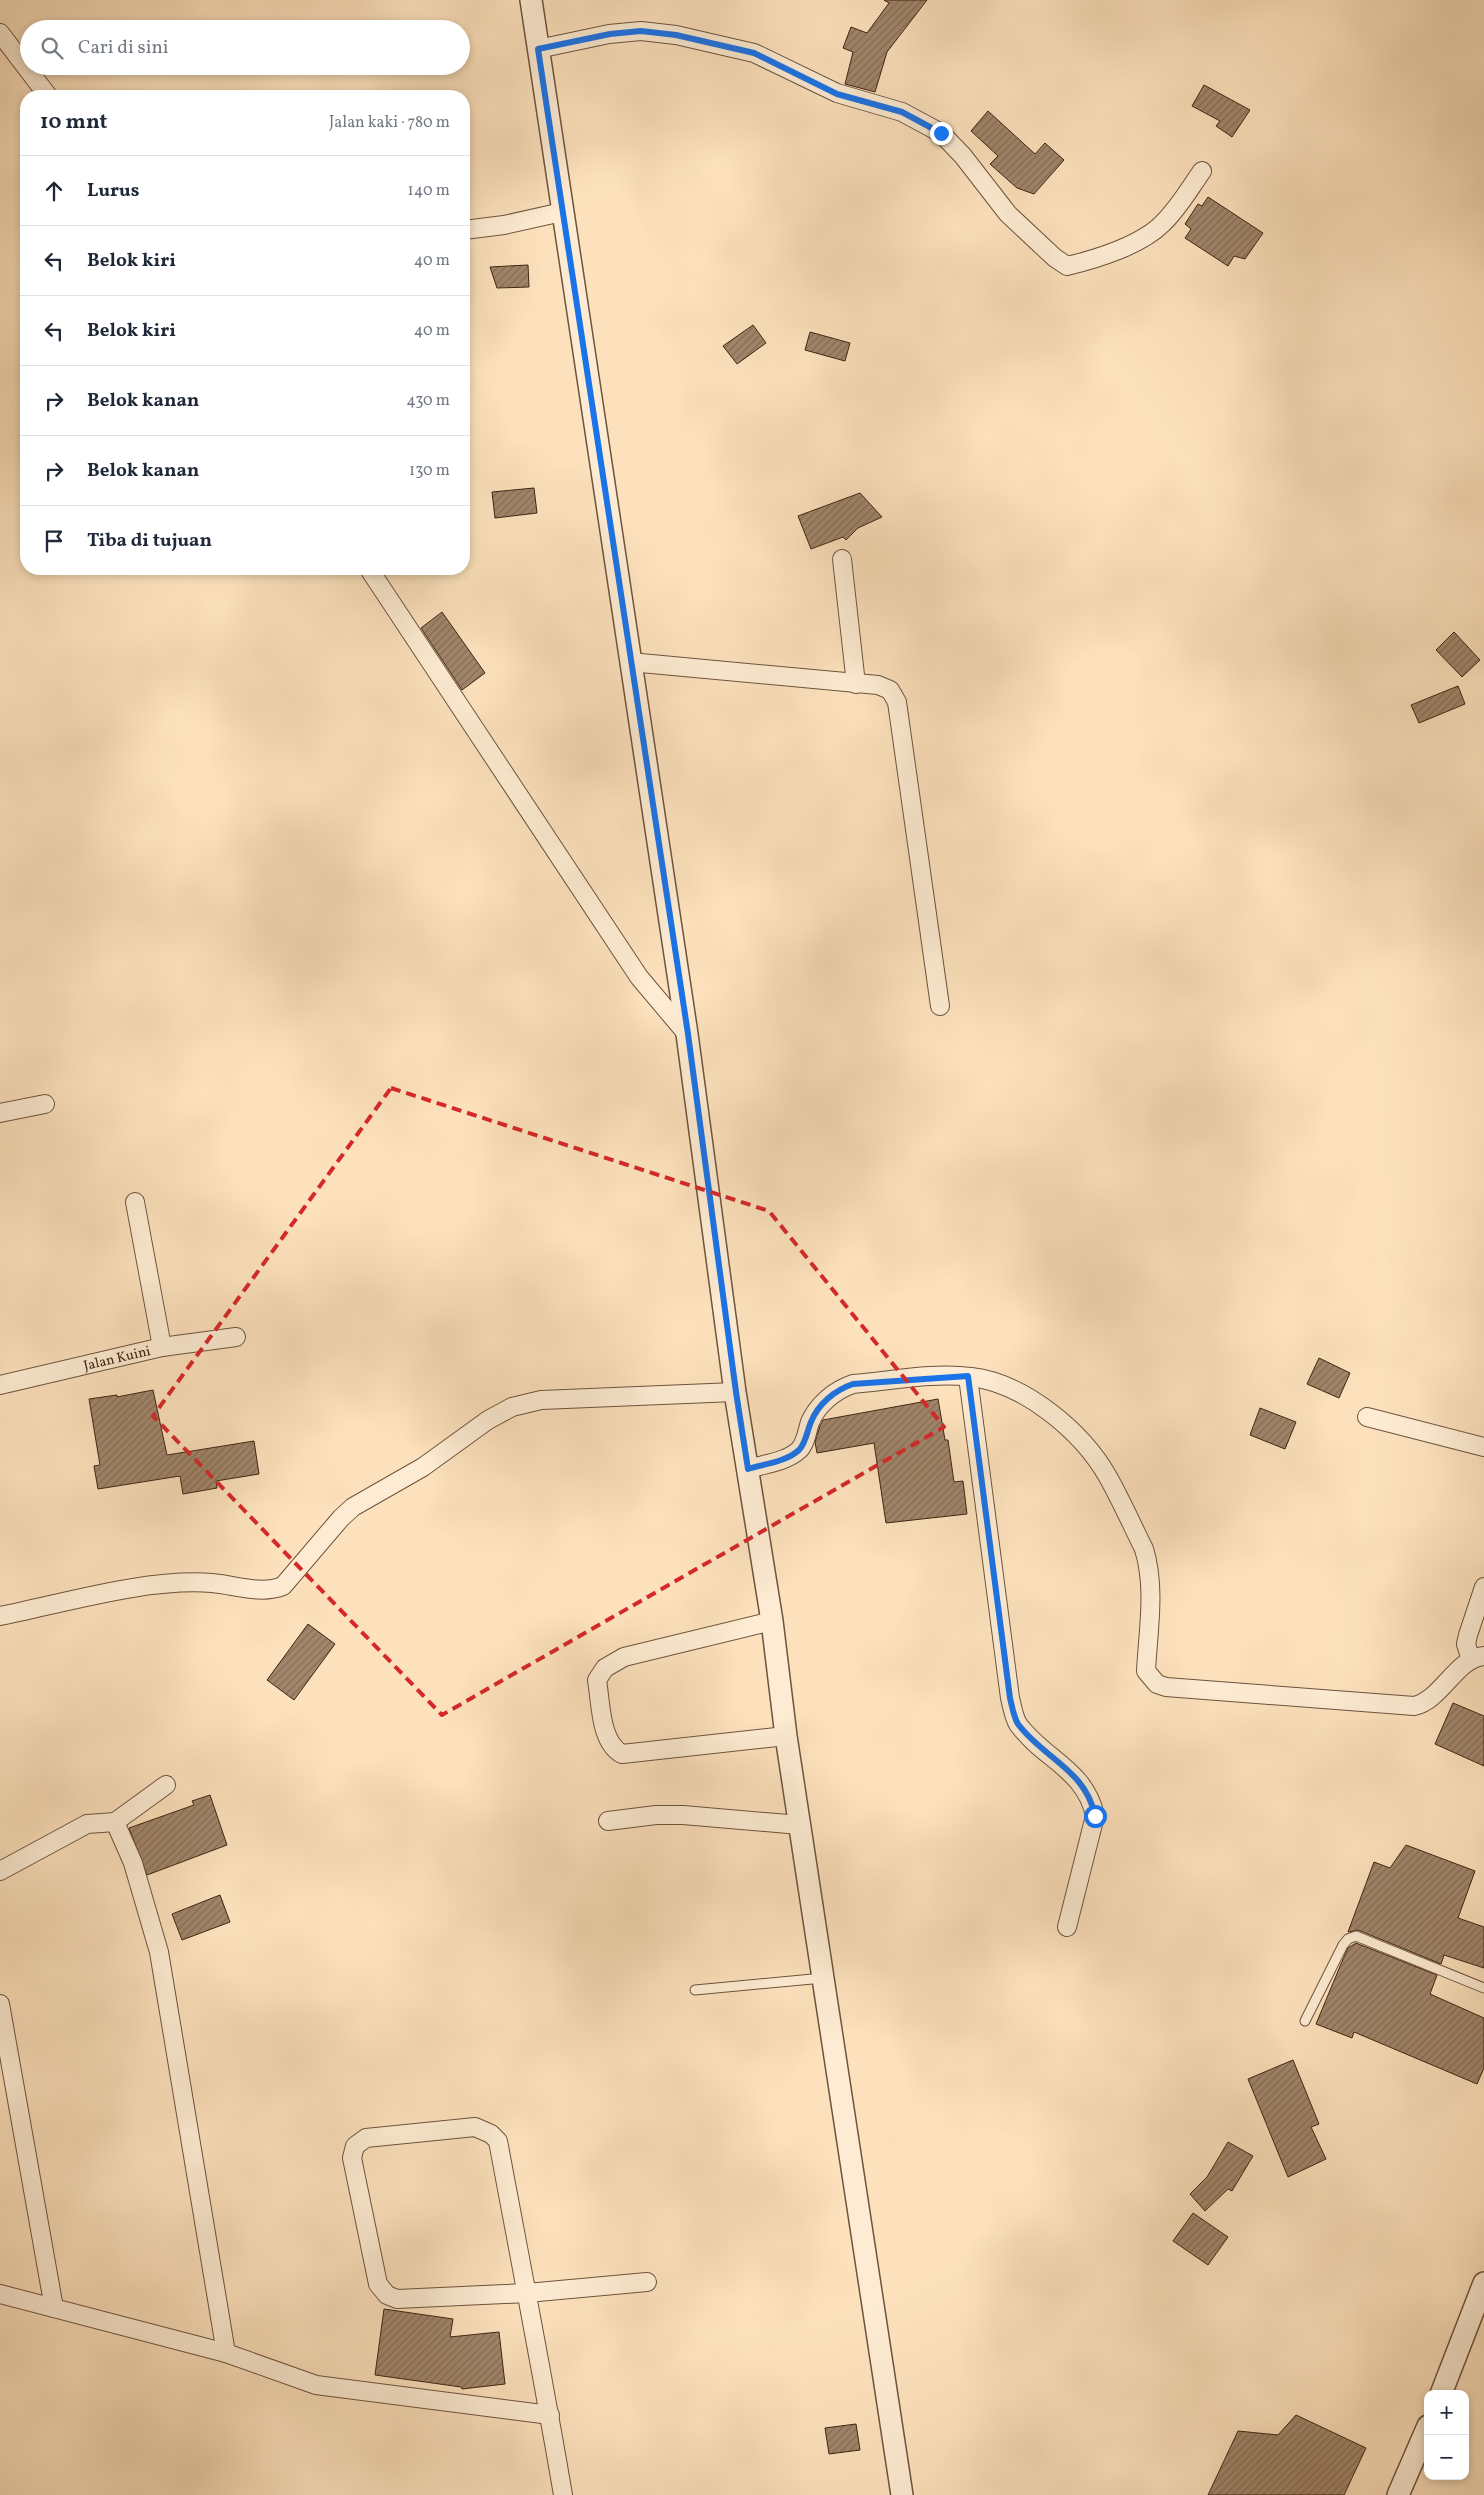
<!DOCTYPE html>
<html lang="id">
<head>
<meta charset="utf-8">
<style>
	body { margin:0; font-family:Vollkorn,serif; background:#f6f6f7; color:#1f2937 }
	.controls { position:absolute; right:15px; bottom:15px; display:grid; overflow:hidden; border-radius:10px; box-shadow:0 2px 8px #0003 }
	.controls button { width:45px; height:45px; display:grid; place-items:center; padding:0; border:0; border-bottom:1px solid #e0e1e3; background:#fff; color:#1f2937; font:25px sans-serif }
	.stop { position:absolute; width:15px; height:15px; margin:-11px; border:4px solid #1a73e8; border-radius:50%; background:#fff }
	.stop.end { background:#1a73e8; border-color:#fff; box-shadow:0 1px 5px #0008 }
	.list { margin:0; padding:0; list-style:none }
	h2 { display:flex; justify-content:space-between; align-items:center; height:65px; margin:0; padding:0 20px; font-size:21px }
	h2 small { font-size:16px; font-weight:400; color:#747a83 }
	.list li { display:grid; grid-template-columns:32px 1fr auto; gap:15px; align-items:center; box-sizing:border-box; height:70px; padding:0 20px; border-top:1px solid #e0e1e3 }
	.list b { display:block; font-size:19px; white-space:nowrap }
	.list em { font-size:16px; font-style:normal; color:#747a83 }
	.icon { flex:none; width:28px; height:28px; fill:none; stroke:currentColor; stroke-width:2; stroke-linecap:round; stroke-linejoin:round }
	.map { position:relative; flex:none; width:1484px; height:2495px; overflow:hidden }
	.search { position:absolute; background:#fff; box-shadow:0 2px 8px #0003; left:20px; top:20px; width:450px; height:55px; display:flex; align-items:center; gap:12px; box-sizing:border-box; padding:0 18px; border-radius:28px; color:#747a83; font-size:19px }
	.panel { position:absolute; background:#fff; box-shadow:0 2px 8px #0003; left:20px; top:90px; width:450px; height:485px; border-radius:20px }
	.map>svg:first-child { display:block }
	.building { fill:url(#building-hatch); stroke:#3f2413 }
	.lines { fill:none; stroke-linecap:round; stroke-linejoin:round }
	.service-casing { stroke:#6e533d; stroke-width:11 }
	.minor-casing { stroke:#6e533d; stroke-width:20 }
	.tertiary-casing { stroke:#6e533d; stroke-width:24 }
	.service { stroke:#fdecd3; stroke-width:9 }
	.minor { stroke:#fdecd3; stroke-width:18 }
	.tertiary { stroke:#fdecd3; stroke-width:21 }
	.route { stroke:#1a73e8; stroke-width:6 }
	.marked { fill:none; stroke:#d62828; stroke-width:4; stroke-dasharray:10 6; stroke-linejoin:round }
	.labels { text-anchor:middle; stroke-width:4; stroke-linejoin:round; paint-order:stroke }
	.street-label { font-size:14px; fill:#3f2413; stroke:#fdecd3 }
</style>
</head>
<body>
<div class="map">
<svg width="1484" height="2495" viewBox="0 0 1484 2495">
	<defs>
		<pattern id="building-hatch" width="6" height="6" patternUnits="userSpaceOnUse" patternTransform="scale(1.25)"><rect width="6" height="6" fill="#a1866b"/><path d="M-1 1l2-2M0 6l6-6M5 7l2-2" fill="none" stroke="#856d57"/></pattern>
	</defs>
	<rect width="100%" height="100%" fill="#fce1bc"/>
	<filter id="stains"><feTurbulence type="fractalNoise" baseFrequency=".004" numOctaves="4"/><feColorMatrix values="0 0 0 0 .2 0 0 0 0 .09 0 0 0 0 .02 0 0 0 .5 -.17"/></filter>
	<radialGradient id="worn" r=".72"><stop offset=".6" stop-color="#630" stop-opacity="0"/><stop offset="1" stop-color="#630" stop-opacity=".3"/></radialGradient>
	<g class="building">
		<path d="M884,0h43l-40,52 -12,40 -30,-8 8,-32 -10,-4 8,-21 16,6 22,-30z"/>
		<path d="M1204,85l46,25 -18,27 -16,-11 4,-5 -28,-15z"/>
		<path d="M988,111l47,43 10,-11 19,17 -30,34 -17,-6 -27,-24 8,-8 -27,-25z"/>
		<path d="M1208,197l55,36 -18,26 -11,-3 -6,10 -43,-28 6,-9 -6,-5 13,-20 4,2z"/>
		<path d="M528,265l1,22 -32,1 -7,-21z"/>
		<path d="M753,325l13,18 -29,21 -14,-18z"/>
		<path d="M810,332l40,11 -5,18 -40,-11z"/>
		<path d="M534,488l3,25 -42,5 -3,-26z"/>
		<path d="M860,493l22,24 -24,11 -12,12 -3,-3 -32,12 -13,-33z"/>
		<path d="M442,612l43,61 -23,17 -41,-62z"/>
		<path d="M1454,632l26,28 -18,17 -26,-27z"/>
		<path d="M1458,686l7,18 -46,19 -8,-18z"/>
		<path d="M1319,1358l31,15 -11,25 -32,-14z"/>
		<path d="M153,1390l14,65 87,-14 5,33 -43,7 1,7 -34,6 -3,-18 -82,13 -4,-23 6,-1 -11,-66 28,-4v2z"/>
		<path d="M938,1399l7,41h3l6,42 9,-1 4,33 -81,9 -12,-80 -57,10 -2,-11 5,-16 3,-6z"/>
		<path d="M1260,1408l36,14 -11,27 -35,-14z"/>
		<path d="M308,1624l27,20 -41,56 -27,-20z"/>
		<path d="M1453,1703l31,13v50l-49,-22z"/>
		<path d="M210,1795l17,50 -80,30 -18,-47 65,-23 -2,-4z"/>
		<path d="M1406,1845l69,26 -17,47 26,9v41l-40,-13 -3,9 -83,-34 -10,2 26,-70 16,6z"/>
		<path d="M220,1895l10,27 -48,18 -10,-26z"/>
		<path d="M1356,1943l81,32 -7,19 54,24v50l-7,16 -123,-52 -2,6 -36,-14 25,-60 7,-16z"/>
		<path d="M1293,2060l26,64 -8,3 15,32 -38,18 -40,-98z"/>
		<path d="M1228,2142l25,14 -21,35 -4,-2 -23,22 -15,-17 17,-17z"/>
		<path d="M1193,2213l35,24 -20,28 -35,-24z"/>
		<path d="M384,2309l69,10 -3,18 49,-5 6,52 -43,5 -1,-2 -86,-12z"/>
		<path d="M1296,2415l70,33 -22,47h-136l30,-64 40,4z"/>
		<path d="M856,2424l4,26 -31,4 -4,-26z"/>
	</g>
	<g class="lines">
		<defs>
			<g id="service">
				<path d="M695,1990l128,-12"/>
				<path d="M1305,2021l38,-76 5,-6 8,-3 128,52"/>
			</g>
			<g id="minor">
				<path d="M0,33l48,63"/>
				<path d="M538,49l71,-15 32,-3 35,4 78,18 83,40 65,19 39,21 22,23 45,58 47,44 12,8c30,-7 74,-21 95,-42 16,-15 28,-36 40,-53"/>
				<path d="M464,230l40,-5 58,-13"/>
				<path d="M842,559l14,125"/>
				<path d="M369,569l270,408 48,57"/>
				<path d="M630,662l248,23 12,5 7,12 43,304"/>
				<path d="M0,1113l45,-9"/>
				<path d="M135,1202l27,145"/>
				<path d="M968,1377l42,321c2,8 4,20 8,26 25,35 68,46 77,92l-28,111"/>
				<path id="s1" d="M0,1385l162,-38 74,-10"/>
				<path d="M1367,1417l117,30"/>
				<path d="M748,1469c16,-5 38,-7 51,-19 7,-7 8,-19 11,-28 8,-18 25,-32 43,-38 38,-3 80,-12 118,-7 53,6 111,54 137,100 13,23 24,48 36,72 12,39 4,82 2,122l11,13 9,3 248,19c28,-6 42,-48 70,-50"/>
				<path d="M0,1616c65,-13 146,-38 212,-33 23,2 49,12 71,3l58,-68 12,-11 70,-40 65,-47 24,-13 29,-7 194,-8"/>
				<path d="M772,1621l-148,36 -19,11 -8,12c4,24 3,62 25,74l164,-18"/>
				<path d="M1471,1660l-5,-16 2,-9 16,-48"/>
				<path d="M608,1821l48,-6h27l117,10"/>
				<path d="M115,1822l18,41 26,89 67,401"/>
				<path d="M0,1871l87,-47 28,-2 51,-37"/>
				<path d="M0,2004l54,304"/>
				<path d="M0,2294l226,59 90,32 234,30"/>
				<path d="M563,2495c-20,-118 -43,-236 -65,-354l-7,-7 -16,-7 -109,11 -11,8 -3,12 26,126 9,11 10,4 130,-6 120,-11"/>
			</g>
			<g id="tertiary">
				<path d="M531,0l156,1034 48,358 37,229 14,115 116,759"/>
				<path d="M1441,2394l43,-111"/>
				<path d="M1398,2495l30,-69"/>
			</g>
		</defs>
		<use href="#service" class="service-casing"/>
		<use href="#minor" class="minor-casing"/>
		<use href="#tertiary" class="tertiary-casing"/>
		<use href="#service" class="service"/>
		<use href="#minor" class="minor"/>
		<use href="#tertiary" class="tertiary"/>
	</g>
	<g class="lines">
		<path class="route" d="M941,133l-39,-21 -65,-18 -83,-41 -78,-18 -35,-4 -31,3 -72,15 150,985 48,358 12,77c16,-5 38,-7 51,-19 7,-7 8,-19 12,-28 7,-18 24,-32 42,-38l115,-8 42,322c2,8 4,20 8,26 25,34 68,46 77,92"/>
	</g>
	<path class="marked" d="M391,1088l378,123 175,216 -502,288 -289,-299z"/>
	<g class="labels">
		<g class="street-label">
			<text dy="5" stroke="none"><textPath href="#s1" startOffset="120">Jalan Kuini</textPath></text>
		</g>
	</g>
	<rect width="100%" height="100%" filter="url(#stains)"/>
	<rect width="100%" height="100%" fill="url(#worn)"/>
</svg>
<div class="controls">
<button>+</button>
<button>−</button>
</div>
<div class="stop" style="left:1095px;top:1816px"></div>
<div class="stop end" style="left:941px;top:133px"></div>
<div class="search"><svg class="icon" aria-label="search" viewBox="0 0 24 24"><circle cx="10" cy="10" r="6"/><path d="M15 15l6 6"/></svg>Cari di sini</div>
<section class="panel">
<h2>10 mnt<small>Jalan kaki · 780 m</small></h2>
<ul class="list">
<li><svg class="icon" aria-label="ahead" viewBox="0 0 24 24"><path d="M12 20V5M6 11l6-6 6 6"/></svg><div><b>Lurus</b></div><em>140 m</em></li>
<li><svg class="icon" aria-label="left" viewBox="0 0 24 24"><path d="M17 20v-9H6M10 6l-5 5 5 5"/></svg><div><b>Belok kiri</b></div><em>40 m</em></li>
<li><svg class="icon" aria-label="left" viewBox="0 0 24 24"><path d="M17 20v-9H6M10 6l-5 5 5 5"/></svg><div><b>Belok kiri</b></div><em>40 m</em></li>
<li><svg class="icon" aria-label="right" viewBox="0 0 24 24"><path d="M7 20v-9h11M14 6l5 5-5 5"/></svg><div><b>Belok kanan</b></div><em>430 m</em></li>
<li><svg class="icon" aria-label="right" viewBox="0 0 24 24"><path d="M7 20v-9h11M14 6l5 5-5 5"/></svg><div><b>Belok kanan</b></div><em>130 m</em></li>
<li><svg class="icon" aria-label="arrive" viewBox="0 0 24 24"><path d="M6 21V4h12l-3 4 3 4H6"/></svg><div><b>Tiba di tujuan</b></div></li>
</ul>
</section>
</div>
</body>
</html>
